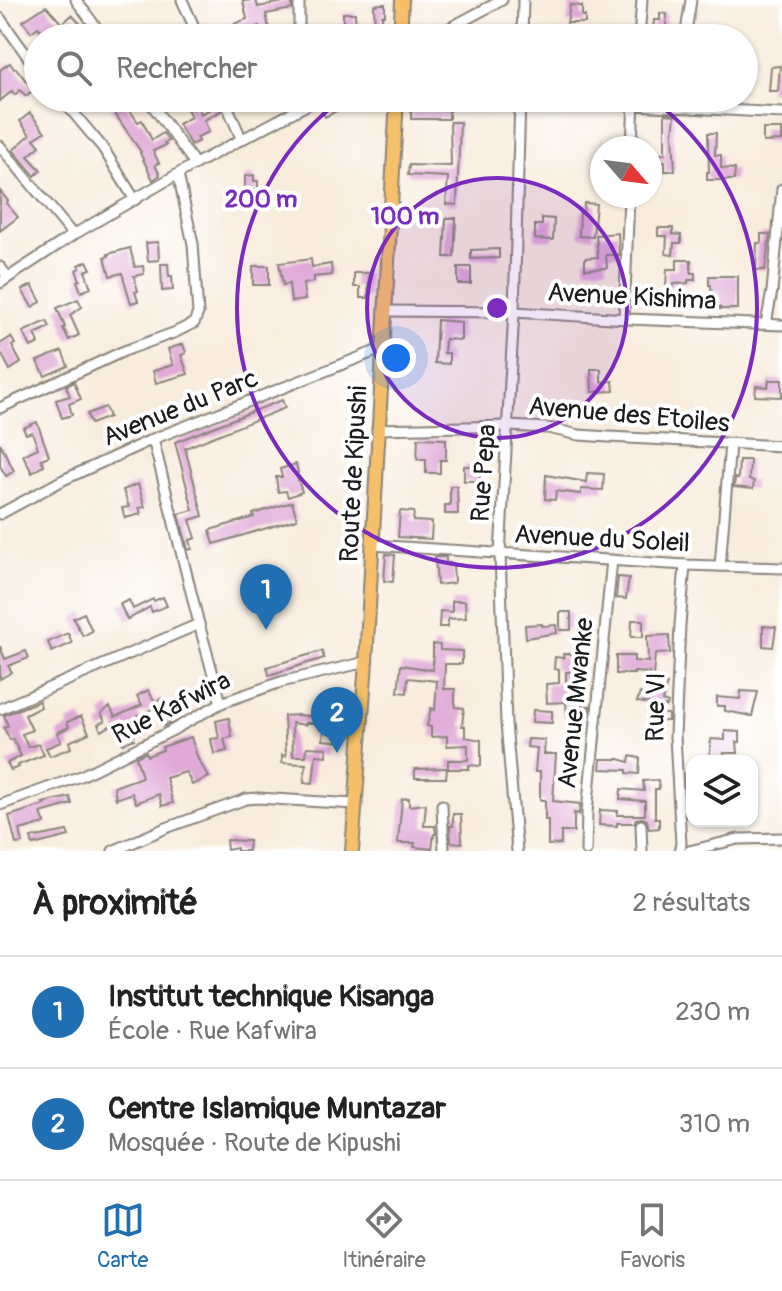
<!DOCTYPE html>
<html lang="fr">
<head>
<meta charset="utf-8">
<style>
	body { margin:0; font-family:Pangolin,sans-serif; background:#f2f2f2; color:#222 }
	.controls { position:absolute; right:24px; bottom:24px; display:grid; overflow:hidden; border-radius:16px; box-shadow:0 2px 6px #0004 }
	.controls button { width:72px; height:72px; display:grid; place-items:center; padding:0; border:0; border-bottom:2px solid #e0e0e0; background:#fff; color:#222; font:40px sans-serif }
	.compass { position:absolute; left:590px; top:136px; width:72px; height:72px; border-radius:50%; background:#fff; box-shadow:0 2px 6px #0004; rotate:118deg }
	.you { position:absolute; left:396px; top:358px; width:28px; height:28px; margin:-20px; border:6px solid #fff; border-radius:50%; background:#1a73e8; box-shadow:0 0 0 12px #1a73e833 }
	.badge { display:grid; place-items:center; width:52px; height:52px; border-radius:50%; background:#1f6fb2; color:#fff; font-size:26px; font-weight:700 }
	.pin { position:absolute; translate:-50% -66px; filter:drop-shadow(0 2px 4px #0008) }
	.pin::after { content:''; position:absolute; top:42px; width:28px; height:24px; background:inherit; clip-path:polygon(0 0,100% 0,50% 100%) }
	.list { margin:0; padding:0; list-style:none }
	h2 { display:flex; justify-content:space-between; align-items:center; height:104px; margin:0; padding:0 32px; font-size:34px }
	h2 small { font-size:26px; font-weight:400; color:#767676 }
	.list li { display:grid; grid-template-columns:52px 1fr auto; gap:24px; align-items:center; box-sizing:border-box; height:112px; padding:0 32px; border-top:2px solid #e0e0e0 }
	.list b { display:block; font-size:30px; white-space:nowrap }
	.list p { margin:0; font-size:26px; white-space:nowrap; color:#767676 }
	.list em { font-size:26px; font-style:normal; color:#767676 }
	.icon { flex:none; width:44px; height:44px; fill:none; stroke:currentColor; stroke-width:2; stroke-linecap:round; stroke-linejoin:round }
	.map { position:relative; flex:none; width:782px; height:851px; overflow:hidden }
	.search { position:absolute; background:#fff; box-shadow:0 2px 6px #0004; left:24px; right:24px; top:24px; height:88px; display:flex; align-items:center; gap:20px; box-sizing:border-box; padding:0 28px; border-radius:44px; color:#767676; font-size:30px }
	.sheet { height:328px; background:#fff }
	nav { display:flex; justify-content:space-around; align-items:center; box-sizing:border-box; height:112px; border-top:2px solid #e0e0e0; background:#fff; font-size:22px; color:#767676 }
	nav a { display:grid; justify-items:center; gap:4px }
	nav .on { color:#1f6fb2 }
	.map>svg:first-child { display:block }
	.building { fill:#e0a9d8 }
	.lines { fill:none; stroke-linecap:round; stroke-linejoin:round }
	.minor-casing { stroke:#8a847c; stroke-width:13 }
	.major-casing { stroke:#8a847c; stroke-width:16 }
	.minor { stroke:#fff; stroke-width:9 }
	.major { stroke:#f6c06b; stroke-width:12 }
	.ring { fill:none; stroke:#7b2cbf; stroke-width:4 }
	.labels { text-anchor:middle; stroke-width:8; stroke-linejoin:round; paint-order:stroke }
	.street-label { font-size:26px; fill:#1c1c1c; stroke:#fff }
	.centre { fill:#7b2cbf; stroke:#fff; stroke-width:4 }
	.ring-label { font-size:24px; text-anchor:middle; font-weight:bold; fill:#7b2cbf; stroke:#fff; stroke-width:8; stroke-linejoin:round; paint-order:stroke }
</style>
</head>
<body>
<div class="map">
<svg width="782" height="851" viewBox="0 0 782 851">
	<rect width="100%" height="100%" fill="#fff"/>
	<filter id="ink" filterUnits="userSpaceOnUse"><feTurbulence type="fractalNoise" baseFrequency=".0125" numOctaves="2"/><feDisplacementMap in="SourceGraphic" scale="16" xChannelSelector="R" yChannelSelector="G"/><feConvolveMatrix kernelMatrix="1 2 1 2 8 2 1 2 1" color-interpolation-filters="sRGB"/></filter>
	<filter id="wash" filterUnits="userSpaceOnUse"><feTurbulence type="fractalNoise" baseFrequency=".006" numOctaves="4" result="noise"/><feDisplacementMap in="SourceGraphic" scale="32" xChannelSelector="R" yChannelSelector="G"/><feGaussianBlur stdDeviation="1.8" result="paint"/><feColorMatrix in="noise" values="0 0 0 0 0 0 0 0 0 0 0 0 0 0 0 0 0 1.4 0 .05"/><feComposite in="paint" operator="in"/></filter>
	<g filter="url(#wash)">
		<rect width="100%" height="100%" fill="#f8ecdc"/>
		<g id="blocks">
			<g class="building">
				<path d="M256,0l2,7 34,-7v9l-26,5 5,24h-10l-2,-12 -21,7 -4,-9 13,-5 -4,-18z"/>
				<path d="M382,4h3v11h-3l1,23h-24l-1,-2 -15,1v-24h12l1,15 19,1 -1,-24z"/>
				<path d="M570,5l12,1v10h3v7h-18z"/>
				<path d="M46,6l16,18 10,-9 16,17 -7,6h-32l-11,-11 -7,5 -8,-11z"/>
				<path d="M660,13l7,1 -2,24h-10v-7l-2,-1 1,-10h6z"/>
				<rect x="306" y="27" width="20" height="11"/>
				<path d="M10,63l4,6 2,-1 17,22 -7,6 -6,-6 -5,5 -3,-4 -12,10v-31z"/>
				<path d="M780,66l-2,25h-9l2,-24z"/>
				<path d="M118,98h18l-10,7 12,17 4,-2 10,20 11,-7 6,8 -5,2 2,2 -13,6 6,12 -4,2 5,10 -7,5 -13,-27 1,-1 -30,-44 9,-7z"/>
				<path d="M340,98h22l-37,19 -4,-9z"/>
				<path d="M191,100l4,9 3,-2 3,7 18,-9 2,6 -17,9 5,12 -12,5 2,4 -8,4 -13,-21 13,-7 -7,-14z"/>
				<path d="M422,105l17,1v4l10,-1v10h-38v-9h11z"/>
				<path d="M30,113l15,19 -11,7 6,7 -12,10 13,14 -6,6 -22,-26 17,-15 -10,-14z"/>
				<path d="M665,114l10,1 -2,19 2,37h-10v-10l-15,-1v-6h15z"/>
				<path d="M450,122h10l-3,83 -11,-1 2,-27 -40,-2 1,-10 42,1z"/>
				<path d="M763,129h19v12l-19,1z"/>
				<path d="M708,133h8l-1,22h6v13l14,1 -1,11h-27v-8h2z"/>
				<path d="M254,175v6h4v9h-4v6h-9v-20z"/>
				<path d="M0,191l8,10 -2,2 12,14 -18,14z"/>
				<path d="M584,203l12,1 -3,33 -14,-1 1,-23h3z"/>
				<path d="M446,218h10l-2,39h-10z"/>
				<path d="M542,218l12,1 -1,21 -18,-1v-14h7z"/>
				<path d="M658,228h15v6l8,1v8h-7l-1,12 -7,-1 1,-18h-9z"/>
				<path d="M618,233l1,22h-13l1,13 -22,1v-11l13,-1 -2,-22z"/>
				<path d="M761,234h9l-5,36h-9l1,-27h4z"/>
				<path d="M158,242l1,18 -11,1 -2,-18z"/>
				<path d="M130,248l5,19 8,-1 1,8 -10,2 4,15 -3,1 3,9 -7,2 -9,-30 -12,3 -5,-19 4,-1 -1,-2z"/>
				<path d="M499,249v9l-28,1v-9z"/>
				<path d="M311,259l1,8 19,-3 1,11 -18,2v5l-11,2 2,16 -14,2 -2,-18 -6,1 -4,-22z"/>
				<path d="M677,260h14v13h4v7h-7v3l-14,1 -1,3h-7l1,-18h10z"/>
				<path d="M87,261l4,8 -6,2 6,17 -10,4 -4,-11 3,-1 -4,-10 4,-2 -1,-3z"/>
				<path d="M161,264h7l1,12h3l1,14 -11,1z"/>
				<rect x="253" y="266" width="16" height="19"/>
				<rect x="458" y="267" width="13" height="17"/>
				<path d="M354,273h15l-1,25h-8v-11h-6z"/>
				<path d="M709,276h29v33h-18v-2h-6v-7h-2l-1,-15h-2z"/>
				<path d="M32,285l9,17 -9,5 -10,-17z"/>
				<path d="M78,299l4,8 -12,8 9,20 -10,5 -6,-12 2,-1 -8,-19z"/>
				<path d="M437,320l24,2v18l-16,-1 -1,14h5v11l-14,-1z"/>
				<path d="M47,321l3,6 -15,7 4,9 -8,4 -8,-15z"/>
				<path d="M11,337l4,7 -3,2 9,17 -11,7 -10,-19v-7z"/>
				<path d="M183,344l3,9 -5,2 7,19 -32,9 -3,-12 20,-6 -5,-16z"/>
				<path d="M62,351l6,15 -23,10 -8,-15z"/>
				<path d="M591,369h10v13l12,-1 1,10 -22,1z"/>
				<path d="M769,380h13v17l-27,-1 1,-10 12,1z"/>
				<path d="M74,382l7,17 -12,5 3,11 -10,3 -6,-18 14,-4 -4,-10z"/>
				<path d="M282,400l3,8 -100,40 18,68 -13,4 6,18 -6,2 2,9 -4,1 -9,-36 14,-4 -18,-68z"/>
				<path d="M105,407l4,10 -18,7 -4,-10z"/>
				<path d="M37,422l12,34 -8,3 3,6 -12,8 -9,-18 15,-7 -6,-16 -6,2 -3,-6z"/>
				<path d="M418,438l28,1v21h-6v13h-14v-14h-9z"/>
				<path d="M0,443l14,28 -8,5 -6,-10z"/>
				<path d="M739,460h11l-1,20 5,1 -1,8 -19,-2 1,-9 3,1z"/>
				<path d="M296,464l2,9 -2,1 6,18 -14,5 -2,-6 -8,1 -2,-15h6l-2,-8z"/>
				<rect x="464" y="466" width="16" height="15"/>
				<path d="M587,473l17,1 -1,16 -22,-1v5l-25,-3 -1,9 -10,-1 1,-24 40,7z"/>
				<path d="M138,484l7,23 -6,1 2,6 -16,4 -3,-10 7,-1 -6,-17z"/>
				<path d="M450,486h7l1,28h-13v-9h5z"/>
				<path d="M292,502l5,17 -83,25 -4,-14 44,-13 -1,-3z"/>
				<path d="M400,511l14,1 -1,9 19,1 -1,17 -33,-2z"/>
				<path d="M386,554l9,1 -2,27 -9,-1z"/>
				<path d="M435,557h11v6h7l1,20 -17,2z"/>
				<path d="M618,577l11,1 -3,21 -10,-1z"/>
				<path d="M163,597l4,9 -15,6 -2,-5 -23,13 -7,-16 9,-4 4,9 20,-10 1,2z"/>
				<path d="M452,601h13l1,17 -18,1v8h-9l1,-16 12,1z"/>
				<rect x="560" y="612" width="11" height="18"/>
				<path d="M84,613l8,18 -9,5 -10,-18z"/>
				<path d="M632,620h11v17h-12z"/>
				<path d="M542,624v2l14,-1 1,8 -31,5 -1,-13z"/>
				<path d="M763,626l13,1 -3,20 -10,-1z"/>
				<path d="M68,633l4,10 -20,9 -4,-10z"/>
				<path d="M669,635l1,18 -15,1 -2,22h-4v-3l-15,-1v2h-18v-18h18v5l14,1 -1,-26z"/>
				<path d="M433,644l7,1v5l22,1v13h-17l-1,25h11v18l9,1 -2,18h3v11l16,3v26l-12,-1v4h-21v-9h20v-15l-21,1v-10l-16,1v-10l-4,-1 4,-18 4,2 2,-29 -29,-3 -1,15 -9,-1 3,-27 32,5z"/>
				<path d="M0,646l5,13 21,-8 3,7 -21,8 4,6 -12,7z"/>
				<path d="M322,651l2,7 -55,17 -2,-8z"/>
				<path d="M563,654h12l1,18h-10v13h17l-1,22 8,-1 -1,9 -22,2 -1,-15 -19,1 -1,-19 13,-1v-14h-5l1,-12 9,1z"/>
				<path d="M653,683l14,1 -5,17 6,2 -1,3h-5l-1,8h7v7h-15v-17l-16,-2 3,-9 11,4z"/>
				<path d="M148,690l7,12 6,-3 9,24 -6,3 -7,-19 -19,8 7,15 -13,6 2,3 -11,5 -9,-20 -13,7 -3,-7 7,-3 -4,-8 9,-6 5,10 27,-12 -5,-9z"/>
				<path d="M741,691l17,1 -6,24 -27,-5v-5h-8v-9l23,2z"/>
				<path d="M39,701l2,6 -16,8 7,15 -10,4 6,13 11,-3 5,11 -26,10 1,2 -8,3 -4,-7 14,-7 -8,-17 -3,1 -6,-12 4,-2 -4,-11z"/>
				<path d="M533,710l19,1v12l-20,-1z"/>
				<path d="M298,715l27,3v5h-19l-1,2 -13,-2 1,33h13l1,-9 20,1v8l-11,-1 -3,28 -9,-1 2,-18 -24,-1v-8l4,1 -2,-40z"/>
				<path d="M81,716l8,17 -20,9 2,6 -21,8 -4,-8 15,-6 -4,-9 12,-6 -2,-5z"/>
				<path d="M229,718l3,19 -8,2 3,12 -13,3 -3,-15 8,-1 -3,-17z"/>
				<path d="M325,719l18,1 -1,22 -19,-2z"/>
				<path d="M725,731l15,1v10h-3l1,11h-14v8l-15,-1 2,-21 14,1z"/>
				<path d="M191,737l7,22 11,18 -17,8 -6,-13 -20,6 7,25 -11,3 -3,-12 -23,9 -4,-10 -16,6 -2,-12 28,-10 -6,-20 10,-5 1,4 16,-6 -1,-3z"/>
				<path d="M528,739l17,1 -1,14h12l-3,47 27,3 -1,10 -5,-1v19h-13v12l-13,1v-25h-3v-20h-5v-28h-5l2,-24 -10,-1z"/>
				<path d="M630,756l10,2 -1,16 -12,-1v-3l-27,-1 1,-10h18l10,3z"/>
				<path d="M447,768l-1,10h-31v-9z"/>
				<path d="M658,780l1,9h-4v29h4v10l-10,1 -2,-9 -5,-2 -6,1 -2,4h-17v3l-18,-1 1,-15 18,1 -1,4h28v-14l-25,-2 1,-10 23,2 -1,-10z"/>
				<path d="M70,797l2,7 -31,9 4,10 -25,7 3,13 -7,1 -7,-28 35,-11 -1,-2z"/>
				<path d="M409,798v8l17,-2 -2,22h11l1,8h-2l-2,15 -18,-2 1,-4h-17l4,-44z"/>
				<path d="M453,814h8l1,29 -11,-1 -1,-16h3z"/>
				<path d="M67,831l2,5 -36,9 -2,-7z"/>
				<path d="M226,840l23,1 -1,10h-11v-3l-10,2z"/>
			</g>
		</g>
	</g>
	<g filter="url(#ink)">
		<use href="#blocks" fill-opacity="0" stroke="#8a847c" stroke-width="2"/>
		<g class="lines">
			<defs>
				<g id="minor">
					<path d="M76,0l28,38"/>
					<path d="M182,0l17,38"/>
					<path d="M299,0v38"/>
					<path d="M0,18l38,53"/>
					<path d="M431,38l71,-38"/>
					<path d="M522,38l1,-38"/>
					<path d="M639,38l3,-38"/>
					<path d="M685,38l6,-38"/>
					<path d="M61,98l42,50 32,52"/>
					<path d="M147,98l48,66"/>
					<path d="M224,98l17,40"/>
					<path d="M432,98l202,7 148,8"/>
					<path d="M0,146l73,89"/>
					<path d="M632,148l2,-50"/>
					<path d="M0,267l8,10"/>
					<path d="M0,283l73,-48 122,-71 125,-66"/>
					<path d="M384,311l130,1 114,7 154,6"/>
					<path d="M624,319l5,-123"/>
					<path d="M766,324l6,-33 10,-102"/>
					<path d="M0,408l124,-57 52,-19 18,-9 4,-10 -5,-69 -15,-70"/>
					<path d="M377,429l131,-3 40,2 31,7 30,2 173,9"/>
					<path d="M153,439l46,185 22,79"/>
					<path d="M0,514l63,-34 90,-41 228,-90"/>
					<path d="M372,545l313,20 97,3"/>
					<path d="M720,566l10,-122"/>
					<path d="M0,709l199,-85"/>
					<path d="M0,805l81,-29 90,-45 50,-28 60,-21 85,-20"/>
					<path d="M442,805l2,46"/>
					<path d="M641,825l1,26"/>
					<path d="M113,851l53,-23 80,-29 12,-1 97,6"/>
					<path d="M517,851l-11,-128 -6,-169 14,-242 6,-214"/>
					<path d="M586,851l1,-39 25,-252"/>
					<path d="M679,851l2,-7 -6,-108 5,-111 5,-60"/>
					<path d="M689,851l49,-12 44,-1"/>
				</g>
				<g id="major">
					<path d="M400,38l2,-38"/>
					<path d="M352,851l14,-189 31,-564"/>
				</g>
			</defs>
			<use href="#minor" class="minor-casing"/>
			<use href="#major" class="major-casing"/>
			<use href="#minor" class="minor"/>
			<use href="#major" class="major"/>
		</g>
	</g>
	<circle cx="497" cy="308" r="130" fill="#7b2cbf" fill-opacity=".12"/>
	<g class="ring">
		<circle cx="497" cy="308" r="130"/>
		<path d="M652 99A260 260 0 1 1 342 99"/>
	</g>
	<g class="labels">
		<g class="street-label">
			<text transform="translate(632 296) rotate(3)" y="9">Avenue Kishima</text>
			<text transform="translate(180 407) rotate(-22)" y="9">Avenue du Parc</text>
			<text transform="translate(629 414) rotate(5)" y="9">Avenue des Etoiles</text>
			<text transform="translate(483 473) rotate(-86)" y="9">Rue Pepa</text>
			<text transform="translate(353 474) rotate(-87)" y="9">Route de Kipushi</text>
			<text transform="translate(602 538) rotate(3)" y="9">Avenue du Soleil</text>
			<text transform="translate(575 703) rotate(-84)" y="9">Avenue Mwanke</text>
			<text transform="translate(171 707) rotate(-27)" y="9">Rue Kafwira</text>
			<text transform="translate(655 707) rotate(-89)" y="9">Rue VI</text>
		</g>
	</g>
	<circle cx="497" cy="308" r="12" class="centre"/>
	<g class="ring-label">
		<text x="261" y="207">200 m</text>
		<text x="405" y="224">100 m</text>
	</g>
</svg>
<div class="controls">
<button><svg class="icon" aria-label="layers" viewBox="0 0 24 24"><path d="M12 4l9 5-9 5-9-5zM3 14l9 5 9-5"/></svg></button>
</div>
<svg class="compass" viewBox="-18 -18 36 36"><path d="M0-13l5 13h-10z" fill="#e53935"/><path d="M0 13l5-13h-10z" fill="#767676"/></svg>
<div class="you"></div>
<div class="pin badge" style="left:266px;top:630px">1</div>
<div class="pin badge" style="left:337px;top:753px">2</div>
<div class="search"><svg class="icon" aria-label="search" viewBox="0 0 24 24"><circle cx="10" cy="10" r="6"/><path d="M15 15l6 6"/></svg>Rechercher</div>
</div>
<section class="sheet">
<h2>À proximité<small>2 résultats</small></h2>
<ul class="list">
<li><span class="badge">1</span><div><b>Institut technique Kisanga</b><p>École · Rue Kafwira</p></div><em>230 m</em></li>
<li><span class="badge">2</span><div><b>Centre Islamique Muntazar</b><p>Mosquée · Route de Kipushi</p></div><em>310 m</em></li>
</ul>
</section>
<nav>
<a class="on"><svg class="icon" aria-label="map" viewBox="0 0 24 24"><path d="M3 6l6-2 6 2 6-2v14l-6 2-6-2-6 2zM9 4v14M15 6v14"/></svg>Carte</a>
<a><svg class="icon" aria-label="directions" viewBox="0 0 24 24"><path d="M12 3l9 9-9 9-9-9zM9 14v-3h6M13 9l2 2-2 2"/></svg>Itinéraire</a>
<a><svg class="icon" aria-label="saved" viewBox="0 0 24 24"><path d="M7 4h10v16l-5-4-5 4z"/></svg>Favoris</a>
</nav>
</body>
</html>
